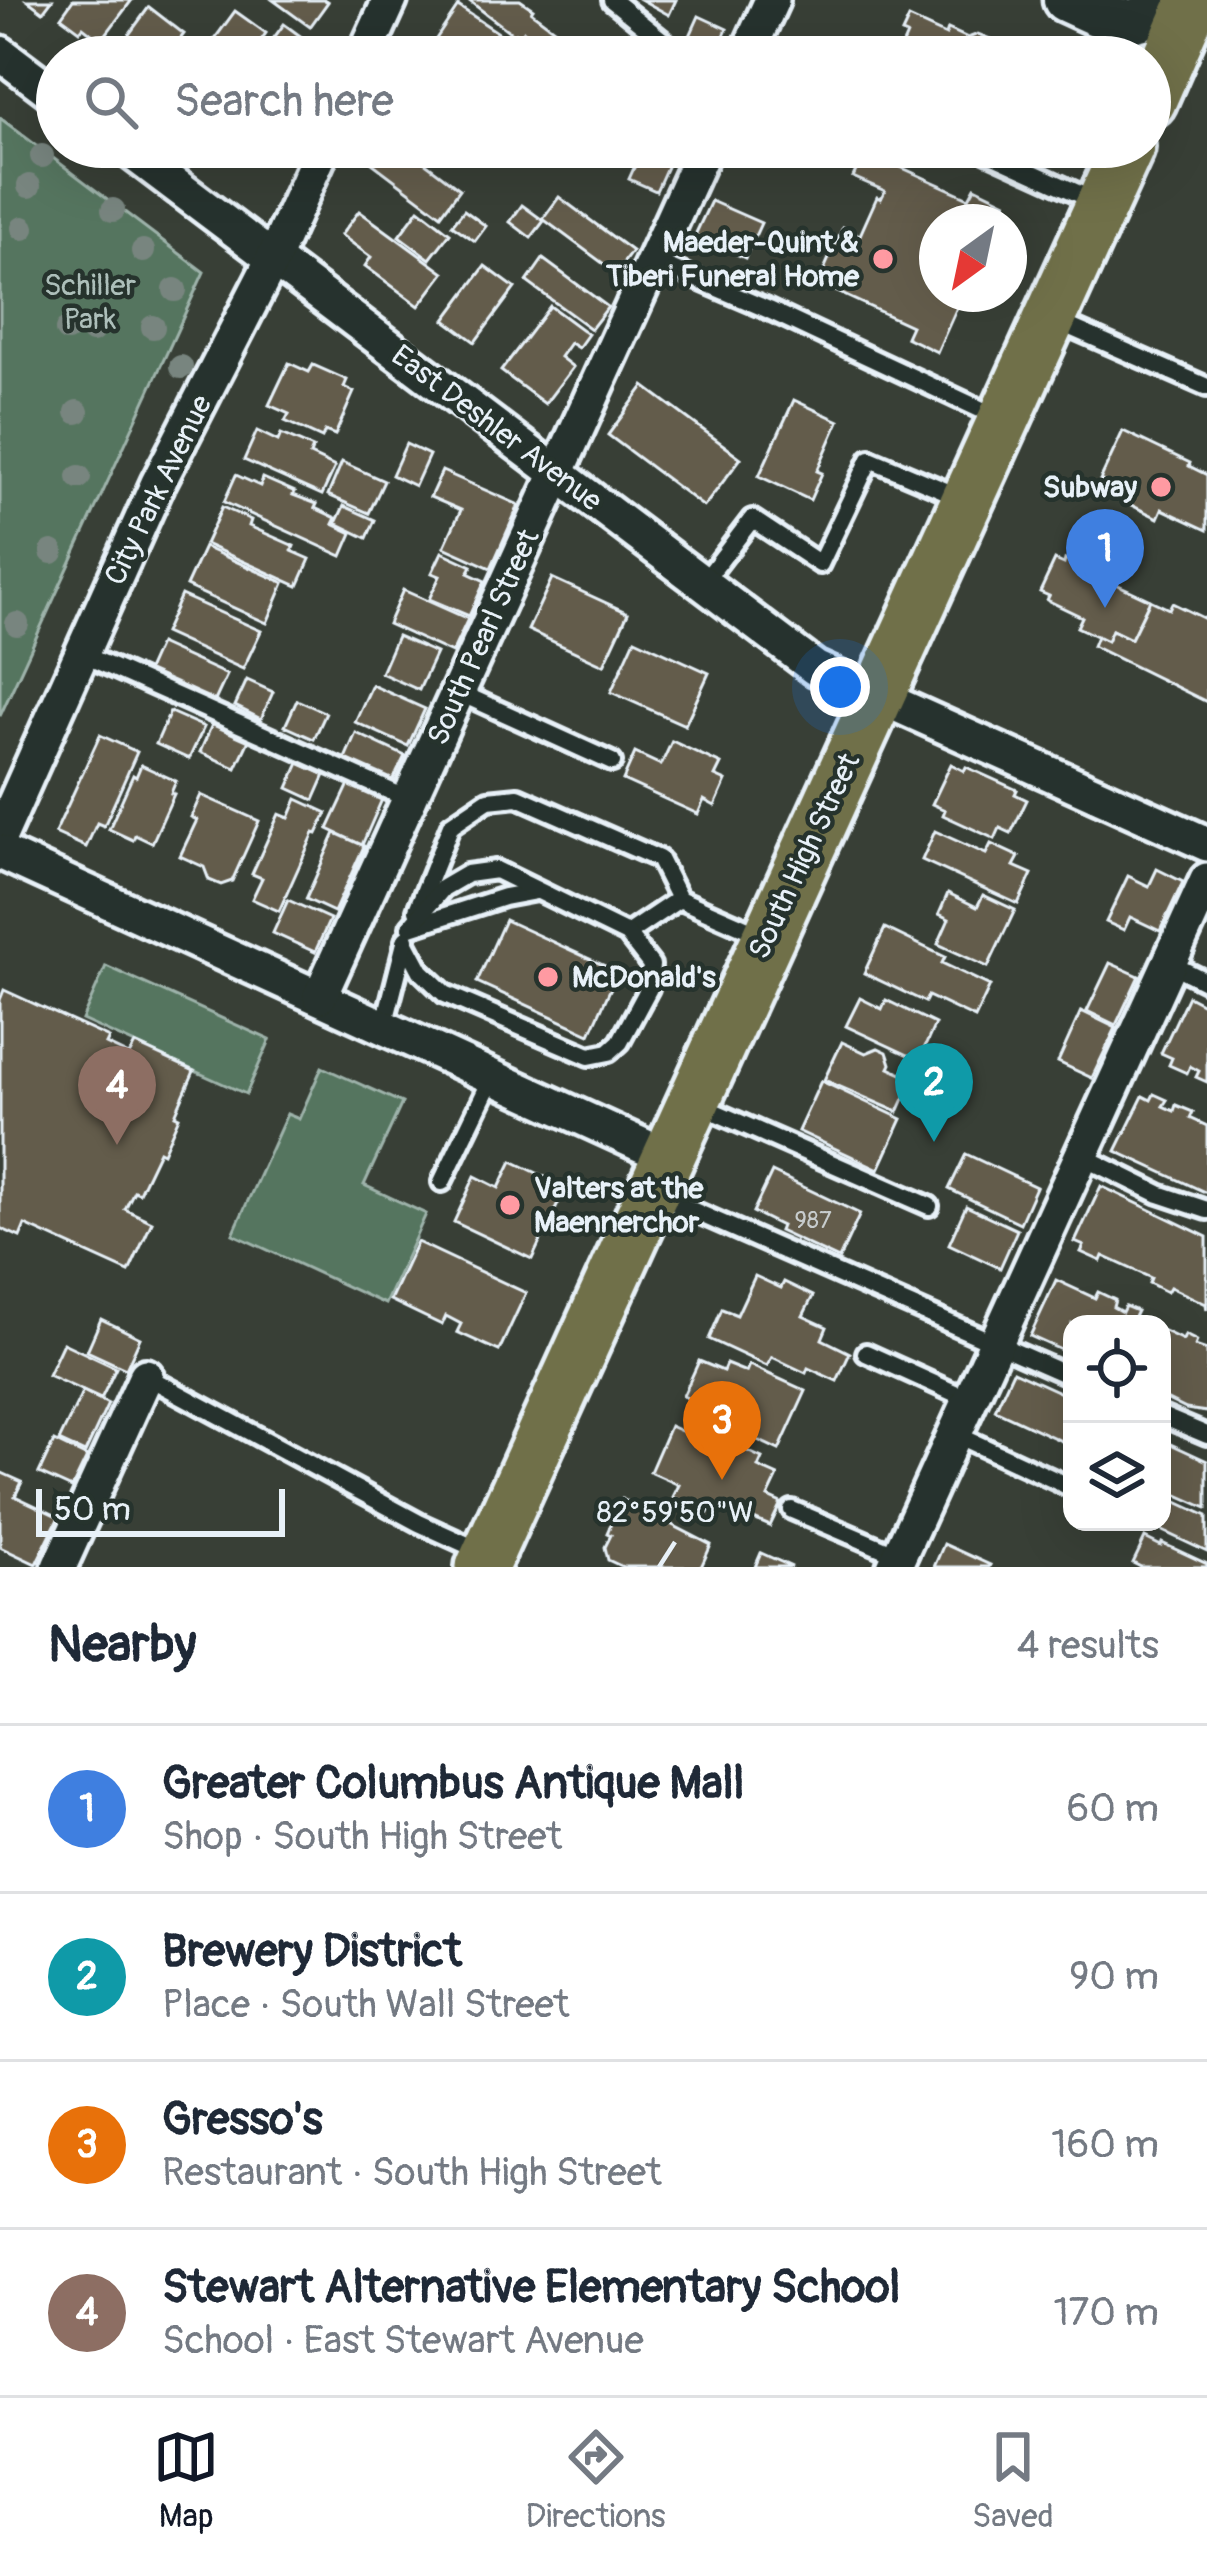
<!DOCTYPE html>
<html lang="en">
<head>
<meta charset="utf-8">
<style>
	body { margin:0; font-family:Pangolin,sans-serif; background:#f6f6f7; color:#1f2937 }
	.controls { position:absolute; right:36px; bottom:36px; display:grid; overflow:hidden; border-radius:24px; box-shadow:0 12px 48px #0002 }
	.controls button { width:108px; height:108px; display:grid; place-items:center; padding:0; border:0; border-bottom:3px solid #e0e1e3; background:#fff; color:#1f2937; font:60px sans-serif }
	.compass { position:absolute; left:919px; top:204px; width:108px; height:108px; border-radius:50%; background:#fff; box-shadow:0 12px 48px #0002; rotate:213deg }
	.scale { position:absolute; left:36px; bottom:30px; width:249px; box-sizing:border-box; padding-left:12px; border:6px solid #e8f1f8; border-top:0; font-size:33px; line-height:42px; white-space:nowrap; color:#e8f1f8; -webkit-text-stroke:9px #26332d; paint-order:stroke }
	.you { position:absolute; left:840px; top:687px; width:42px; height:42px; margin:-30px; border:9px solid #fff; border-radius:50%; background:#1a73e8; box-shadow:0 0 0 18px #1a73e833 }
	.badge { display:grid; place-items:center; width:78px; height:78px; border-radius:50%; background:#111827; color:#fff; font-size:39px; font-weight:700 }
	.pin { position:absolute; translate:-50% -99px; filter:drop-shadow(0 3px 6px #0008) }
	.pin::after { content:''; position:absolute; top:63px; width:42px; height:36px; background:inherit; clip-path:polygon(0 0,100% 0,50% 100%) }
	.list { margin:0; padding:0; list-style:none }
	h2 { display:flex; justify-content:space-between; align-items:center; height:156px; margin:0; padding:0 48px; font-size:51px }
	h2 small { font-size:39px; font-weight:400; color:#747a83 }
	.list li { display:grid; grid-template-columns:78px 1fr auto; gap:36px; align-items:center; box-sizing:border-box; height:168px; padding:0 48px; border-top:3px solid #e0e1e3 }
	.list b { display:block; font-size:45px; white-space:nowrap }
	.list p { margin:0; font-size:39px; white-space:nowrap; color:#747a83 }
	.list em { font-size:39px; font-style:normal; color:#747a83 }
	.icon { flex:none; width:66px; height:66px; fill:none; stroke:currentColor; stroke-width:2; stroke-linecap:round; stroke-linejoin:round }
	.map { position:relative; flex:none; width:1207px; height:1567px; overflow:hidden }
	.search { position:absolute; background:#fff; box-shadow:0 12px 48px #0002; left:36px; right:36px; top:36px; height:132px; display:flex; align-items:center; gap:30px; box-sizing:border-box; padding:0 42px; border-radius:66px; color:#747a83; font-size:45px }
	.sheet { height:828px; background:#fff }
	nav { display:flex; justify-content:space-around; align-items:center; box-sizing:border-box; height:168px; border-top:3px solid #e0e1e3; background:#fff; font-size:33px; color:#747a83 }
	nav a { display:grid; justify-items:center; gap:6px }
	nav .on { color:#111827 }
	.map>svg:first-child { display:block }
	.green { fill:#55755e; stroke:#9eb3ab; stroke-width:3 }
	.building { fill:#635c4c; stroke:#e8f1f8; stroke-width:3 }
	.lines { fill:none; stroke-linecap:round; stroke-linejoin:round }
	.service-casing { stroke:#e8f1f8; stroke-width:26 }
	.minor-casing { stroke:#e8f1f8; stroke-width:42 }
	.tertiary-casing { stroke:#e8f1f8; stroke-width:51 }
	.primary-casing { stroke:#e8f1f8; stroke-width:60 }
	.service { stroke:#26332d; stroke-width:16 }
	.minor { stroke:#26332d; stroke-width:33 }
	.tertiary { stroke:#26332d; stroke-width:42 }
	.primary { stroke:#70704a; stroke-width:51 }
	.tree { fill:#78857f }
	.ticks { fill:none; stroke:#e8f1f8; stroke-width:4.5 }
	.poi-dot { fill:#ff9aa2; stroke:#26332d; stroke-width:4.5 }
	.labels { text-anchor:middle; stroke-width:9; stroke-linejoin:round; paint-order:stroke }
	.number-label { font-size:24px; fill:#c7cccd }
	.poi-label { font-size:30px; font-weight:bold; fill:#e8f1f8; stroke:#26332d; text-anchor:end }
	.park-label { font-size:30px; fill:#adbfba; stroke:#26332d }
	.street-label { font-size:30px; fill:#e8f1f8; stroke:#26332d }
	.ticks-label { font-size:30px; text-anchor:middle; fill:#e8f1f8; stroke:#26332d; stroke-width:9; stroke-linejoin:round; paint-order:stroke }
</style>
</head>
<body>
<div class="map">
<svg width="1207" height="1567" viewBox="0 0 1207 1567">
	<rect width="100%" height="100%" fill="#383f36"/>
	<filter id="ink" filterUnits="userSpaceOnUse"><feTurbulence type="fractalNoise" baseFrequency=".00833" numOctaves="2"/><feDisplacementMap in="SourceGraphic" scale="24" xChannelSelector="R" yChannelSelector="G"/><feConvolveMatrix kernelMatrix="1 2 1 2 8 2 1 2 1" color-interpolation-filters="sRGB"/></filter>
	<g filter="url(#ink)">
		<g class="green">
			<path d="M0,118l204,154 -204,444z"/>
			<path d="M106,966l164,74 -24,54 -164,-74z"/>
			<path d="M322,1067l80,36 -38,82 62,29 -41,90 -152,-70 54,-120 12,5z"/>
		</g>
		<g class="building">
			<path d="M27,0h25l-9,12z"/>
			<path d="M73,0h59l-31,41 -18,-14 -3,4 -19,-14z"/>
			<path d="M273,0h52l3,2 -18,25z"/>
			<path d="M468,0h52l13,9 -2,3 23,17 -11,16 -19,-14 -4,5 -4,-3 -2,2z"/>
			<path d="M642,0h34l-7,15z"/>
			<path d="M458,6l63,42 -5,9h-79l-9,-6z"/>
			<path d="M149,7l35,27 -13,17 3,3 -2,3h-55l-3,-2z"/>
			<path d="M235,11l31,22 -17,24h-16l-20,-16z"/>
			<path d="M699,16l28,13 -12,28h-8l-22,-10z"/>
			<path d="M909,18l37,17 2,-6 20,9 10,-4 12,5 4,11 16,7h-93l-16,-8 6,-14 -5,-2z"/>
			<path d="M284,24l38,28 -3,5h-30l-19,-14z"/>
			<path d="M377,147h33l8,6 -2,3 44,33 -19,26 -73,-55z"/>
			<path d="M643,148l27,12 -14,31 -27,-12z"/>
			<path d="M865,151l104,47 6,-11 31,15 -10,20h-59v72h26l-26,58 -31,-15 5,-11 -93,-43 25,-56 17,8 17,-38 4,2 4,-8 -32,-14z"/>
			<path d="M559,197l73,54 -16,22 -73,-54z"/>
			<path d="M711,201l50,22 -16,35 -50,-23z"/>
			<path d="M522,205l22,16 -13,17 -21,-16z"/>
			<path d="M419,209l31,24 -20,26 -31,-23z"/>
			<path d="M464,210l22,16 -11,15 -23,-16z"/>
			<path d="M359,211l85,62 -25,33 -54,-40 6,-9 -30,-22z"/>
			<path d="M543,259l65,48 -17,22 -64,-47z"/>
			<path d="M485,266l30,22 -40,54 -30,-22z"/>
			<path d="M550,306l38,28 -10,14 -8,-5 -10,14 13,10 -28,37 -44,-33z"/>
			<path d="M289,363l20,9 4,-7 34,15 -3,7 10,5 -19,43 -10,-4 -3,7 -37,-17 4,-7 -20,-9z"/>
			<path d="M644,386l97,72 -37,49 -96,-72z"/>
			<path d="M794,400l45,21 -22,50 5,2 -12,27 -51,-24z"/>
			<path d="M257,431l21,10 3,-7 32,14 -3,7 25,12 -13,28 -78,-35z"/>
			<path d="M1123,431l67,32 -1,3 18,9v55l-45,-21 -4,9 -31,-15 4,-8 -31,-15z"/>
			<path d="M406,444l23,11 -14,31 -23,-11z"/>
			<path d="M342,462l42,19 -15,32 -41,-18z"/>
			<path d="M442,471l77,34 -28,63 -47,-21 17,-37 -31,-13z"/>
			<path d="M236,475l24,11 3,-8 32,14 -2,3 24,9 -2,4 21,10 -3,6 19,9 -10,23 -118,-54z"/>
			<path d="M344,506l31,14 -8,18 -31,-15z"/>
			<path d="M222,507l29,13 -2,6 45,20 -2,5 18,8 -12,27 -93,-42z"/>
			<path d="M204,547l80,36 -17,40 -81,-37z"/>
			<path d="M442,552l30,14 -4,7 17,8 -16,35 -40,-17 11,-23 -8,-3z"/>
			<path d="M1055,560l9,4 1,-4 85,40 -19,39 -19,-9 -5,11 -30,-14 5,-10 -35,-17 2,-4 -9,-4z"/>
			<path d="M552,578l76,35 -24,52 -76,-35z"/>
			<path d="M403,590l65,29 -16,34 -64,-29z"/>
			<path d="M181,595l80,36 -18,38 -79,-36z"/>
			<path d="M1150,600l19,9 3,-6 35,17v82l-114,-56 4,-10 10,5 5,-11 19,9z"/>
			<path d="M397,636l39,17 -17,37 -38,-17z"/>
			<path d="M635,639l74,34 -24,52 -74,-33z"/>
			<path d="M159,644l68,31 -13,28 -68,-30z"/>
			<path d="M247,680l26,12 -12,27 -26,-13z"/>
			<path d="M372,685l53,24 -17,37 -53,-24z"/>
			<path d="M297,700l29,13 -12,26 -29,-13z"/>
			<path d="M170,712l34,15 -15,32 -33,-15z"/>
			<path d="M214,720l37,16 -15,32 -36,-16z"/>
			<path d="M356,733l49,23 -14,29 -48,-22z"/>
			<path d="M100,735l37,17 -33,74 -7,-3 -11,24 -31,-14z"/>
			<path d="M672,741l49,23 -6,12 11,5 -11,25 -11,-6 -6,14 -75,-34 12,-27 26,12z"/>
			<path d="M299,763l26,12 -11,25 -26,-12z"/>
			<path d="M951,764l13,7 2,-4 51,23 -2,4 12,6 -16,33 -11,-5 -5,11 -52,-24 2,-5 -13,-6z"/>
			<path d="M141,765l35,16 -5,12 3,1 -22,49 -17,-8 -2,5 -24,-11 24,-54 3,2z"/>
			<path d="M350,782l33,15 -21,48 -34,-16z"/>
			<path d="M201,795l58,26 -27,60 -11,4 -12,-5 -5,-13 -24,-11 17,-36 -6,-3z"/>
			<path d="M297,799l30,14 -10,21 -3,-1 -35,78 -27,-12 10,-21 -10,-4 27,-60 10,4z"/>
			<path d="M935,831l51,23 5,-10 28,13 -5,9 18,8 -14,30 -96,-44z"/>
			<path d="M335,833l29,13 -30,66 -28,-13z"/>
			<path d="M1157,869l26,13 -23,49 -30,-14 -6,13 -18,-8 22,-46 21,10z"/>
			<path d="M948,893l29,14 6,-12 32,15 -27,57 -50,-23 11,-25 -10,-5z"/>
			<path d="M288,900l42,19 -15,33 -42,-19z"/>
			<path d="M505,920l113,52 -28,62 -113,-52z"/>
			<path d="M885,928l60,29 -3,6 48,23 -15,32 -47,-22 -3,6 -61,-29z"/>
			<path d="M1110,963l29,13 -23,49 -29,-14z"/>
			<path d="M4,990l105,48 -3,6 23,11 6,-11 59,27 -19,44 4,2 -16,36 -4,-2 -20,42 -5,-2 -9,18 27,13 -23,50 -104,-47 -5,12 -20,-9v-228z"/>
			<path d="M1188,996l19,10v76l-11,-5 3,-6 -9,-5 -3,7 -18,-8 3,-7 -11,-5z"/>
			<path d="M860,998l22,11 4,-9 49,24 -16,36 -73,-34z"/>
			<path d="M1081,1011l35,17 -24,50 -34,-16z"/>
			<path d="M842,1042l24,11 12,-5 9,4 4,12 -2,4 24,11 -15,33 -74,-32z"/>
			<path d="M821,1081l81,38 -23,50 -81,-38z"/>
			<path d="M1154,1094l13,6 -4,6 11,5 2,-6 17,7 -3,6 17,8v67l-91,-42 27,-55 8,4z"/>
			<path d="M966,1154l70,33 -16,36 -71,-34z"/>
			<path d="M512,1161l54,26 -34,72 -78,-37 21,-46 24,12z"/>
			<path d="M772,1172l88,42 -21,45 -60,-28 2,-5 -28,-14z"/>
			<path d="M1101,1186l106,51v73l-1,-6 -36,-17 -3,5 -18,-9 2,-5 -48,-22 -2,5 -20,-9 3,-6 -9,-4z"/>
			<path d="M966,1206l51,24 -17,38 -51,-24z"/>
			<path d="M417,1242l109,51 -27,58 -42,-19 4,-8 -15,-8 -4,9 -52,-25z"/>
			<path d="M755,1276l26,12 3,-6 29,14 -10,20 24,11 -5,12 28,14 -13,28 -29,-13 -2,5 -34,-16 -5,9 -58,-27 13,-30 15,6z"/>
			<path d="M1056,1280l39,18 3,-6 17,8 -2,7 9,5 3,-6 12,5 -3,6 14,7h-76v31l-42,-19z"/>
			<path d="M101,1319l39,19 -14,31 -39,-18z"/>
			<path d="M1162,1330l21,10 2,-5 12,6 -2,5 12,4v62l-21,-3 -24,-12z"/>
			<path d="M63,1343l53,25 -15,31 -53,-24z"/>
			<path d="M699,1361l24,10 3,-7 20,8 3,-7 57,26 -27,59 -68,-32 3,-8 -31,-14z"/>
			<path d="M1013,1371l59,27v48l-77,-36z"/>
			<path d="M83,1391l25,13 -23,49 -26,-12z"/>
			<path d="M670,1426l29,13 6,-2 15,6 4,-10 12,6 -2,6 28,13 -4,9 20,9 -10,21 13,6 -11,23 -35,-15 -2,4 -21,-10 -4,8 -35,-16 6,-12 -29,-13z"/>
			<path d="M1162,1440l45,21v47l-45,-20z"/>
			<path d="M54,1441l33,16 -15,31 -33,-15z"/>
			<path d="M0,1472l22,10 -7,14 44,21 -23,47 -36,-17z"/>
			<path d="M1162,1495l45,21v36l-59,-28 1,-2h13z"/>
			<path d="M622,1499l89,46 -10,22h-78l-15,-7 -3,-13 6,-12 -4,-2z"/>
			<path d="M1145,1538l16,8 1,-3 45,21v3h-66l-8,-4z"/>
			<path d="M944,1544l46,21 -1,2h-55z"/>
			<path d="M761,1553l31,14h-37z"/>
		</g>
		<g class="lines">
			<defs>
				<g id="service">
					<path d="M612,0l71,57"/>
					<path d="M976,147l119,54"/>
					<path d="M654,261l115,49 228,107"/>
					<path d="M1054,320l153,67"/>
					<path d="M703,583l49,-64 68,45 50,-105 90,38"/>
					<path d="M82,654l328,146"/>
					<path d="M458,692l154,70"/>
					<path d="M417,910l34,-85 37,-25 30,-3 141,62 20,40 87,38"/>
					<path d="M411,927l93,-30 32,-6"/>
					<path d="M627,934l52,-35"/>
					<path d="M405,941l16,30 24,23 144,62 20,-4 11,-10 29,-54 2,-23 -24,-31 -131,-64 -29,4 -24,14 -33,39"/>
					<path d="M1169,963l38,19"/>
					<path d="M384,1026l22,-87"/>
					<path d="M699,1105l230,101"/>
					<path d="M1082,1156l77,38 48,16"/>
					<path d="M442,1182l51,-106"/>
					<path d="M655,1194l417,183"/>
					<path d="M866,1353l104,47"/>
					<path d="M146,1376l273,147 66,30"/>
					<path d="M1162,1416l45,19"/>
					<path d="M955,1434l117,54"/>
					<path d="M792,1510l108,46"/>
				</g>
				<g id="minor">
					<path d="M0,53l57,43"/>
					<path d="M364,57l26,-57"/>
					<path d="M746,57l26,-57"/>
					<path d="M125,147l690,521 392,176"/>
					<path d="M0,836l158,-353 115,-224 50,-112"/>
					<path d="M0,852l668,305"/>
					<path d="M320,996l385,-849"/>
					<path d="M59,1567l87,-191"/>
					<path d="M894,1567l313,-687"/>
				</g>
				<path id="tertiary" d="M1065,0c47,21 62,35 108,0"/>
				<g id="primary">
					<path d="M1150,101l44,-101"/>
					<path d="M482,1567l646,-1420"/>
				</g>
			</defs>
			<use href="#service" class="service-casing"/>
			<use href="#minor" class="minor-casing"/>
			<use href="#tertiary" class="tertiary-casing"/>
			<use href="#primary" class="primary-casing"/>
			<use href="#service" class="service"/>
			<use href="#minor" class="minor"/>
			<use href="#tertiary" class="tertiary"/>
			<use href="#primary" class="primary"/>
		</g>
		<g class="tree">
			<circle cx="42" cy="156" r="12"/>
			<circle cx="29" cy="186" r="12"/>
			<circle cx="113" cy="210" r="12"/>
			<circle cx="23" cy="228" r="12"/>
			<circle cx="143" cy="251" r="12"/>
			<circle cx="175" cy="290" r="12"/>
			<circle cx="153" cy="327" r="12"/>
			<circle cx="67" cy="330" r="12"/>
			<circle cx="92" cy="331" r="12"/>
			<circle cx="181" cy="367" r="12"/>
			<circle cx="77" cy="412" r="12"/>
			<circle cx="79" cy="477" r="12"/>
			<circle cx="52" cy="552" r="12"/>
			<circle cx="17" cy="624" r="12"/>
		</g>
	</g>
	<path class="ticks" d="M659,1567l16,-25"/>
	<g class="poi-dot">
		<circle cx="883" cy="259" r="12"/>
		<circle cx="1161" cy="487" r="12"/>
		<circle cx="548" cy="977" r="12"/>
		<circle cx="510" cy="1205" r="12"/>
	</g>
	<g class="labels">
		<g class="number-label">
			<text x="813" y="1228">987</text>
		</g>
		<g class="poi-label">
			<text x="859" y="252">Maeder-Quint &amp;<tspan x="859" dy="34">Tiberi Funeral Home</tspan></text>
			<text x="1137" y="497">Subway</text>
			<text x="572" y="987" text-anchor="start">McDonald's</text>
			<text x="534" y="1198" text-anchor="start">Valters at the<tspan x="534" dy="34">Maennerchor</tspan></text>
		</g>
		<g class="park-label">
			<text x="90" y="295">Schiller<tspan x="90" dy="34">Park</tspan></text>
		</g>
		<g class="street-label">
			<text transform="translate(497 428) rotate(37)" y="10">East Deshler Avenue</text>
			<text transform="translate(158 490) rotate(-64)" y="10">City Park Avenue</text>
			<text transform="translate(483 637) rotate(-66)" y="10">South Pearl Street</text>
			<text transform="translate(804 856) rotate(-65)" y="10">South High Street</text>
		</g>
	</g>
	<g class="ticks-label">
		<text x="675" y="1522">82°59'50"W</text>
	</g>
</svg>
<div class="controls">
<button><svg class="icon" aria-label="locate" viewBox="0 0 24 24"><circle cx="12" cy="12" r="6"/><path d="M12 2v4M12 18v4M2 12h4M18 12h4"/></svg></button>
<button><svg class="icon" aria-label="layers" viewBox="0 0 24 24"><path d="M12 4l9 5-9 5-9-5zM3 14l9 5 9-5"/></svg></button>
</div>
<svg class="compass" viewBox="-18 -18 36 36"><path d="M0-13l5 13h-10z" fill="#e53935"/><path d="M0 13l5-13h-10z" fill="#747a83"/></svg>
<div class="scale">50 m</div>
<div class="you"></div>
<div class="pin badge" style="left:1105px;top:608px;background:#3f7fe0">1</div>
<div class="pin badge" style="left:934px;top:1142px;background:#0f9aa8">2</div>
<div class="pin badge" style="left:722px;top:1480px;background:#e8710a">3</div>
<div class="pin badge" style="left:117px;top:1145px;background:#8d6e63">4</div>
<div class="search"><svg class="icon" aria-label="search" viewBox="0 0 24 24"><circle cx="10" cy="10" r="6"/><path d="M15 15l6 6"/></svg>Search here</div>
</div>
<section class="sheet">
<h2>Nearby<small>4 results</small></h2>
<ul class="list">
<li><span class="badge" style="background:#3f7fe0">1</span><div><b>Greater Columbus Antique Mall</b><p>Shop · South High Street</p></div><em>60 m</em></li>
<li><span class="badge" style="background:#0f9aa8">2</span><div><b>Brewery District</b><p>Place · South Wall Street</p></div><em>90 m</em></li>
<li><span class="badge" style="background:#e8710a">3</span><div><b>Gresso's</b><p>Restaurant · South High Street</p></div><em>160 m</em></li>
<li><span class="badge" style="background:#8d6e63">4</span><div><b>Stewart Alternative Elementary School</b><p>School · East Stewart Avenue</p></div><em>170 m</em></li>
</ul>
</section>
<nav>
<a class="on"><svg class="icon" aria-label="map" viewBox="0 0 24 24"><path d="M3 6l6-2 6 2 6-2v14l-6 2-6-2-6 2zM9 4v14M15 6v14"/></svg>Map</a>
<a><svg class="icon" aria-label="directions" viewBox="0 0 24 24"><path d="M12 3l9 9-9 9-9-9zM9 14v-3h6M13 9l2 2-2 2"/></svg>Directions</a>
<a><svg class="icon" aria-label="saved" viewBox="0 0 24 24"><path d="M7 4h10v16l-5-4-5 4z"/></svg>Saved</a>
</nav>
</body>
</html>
